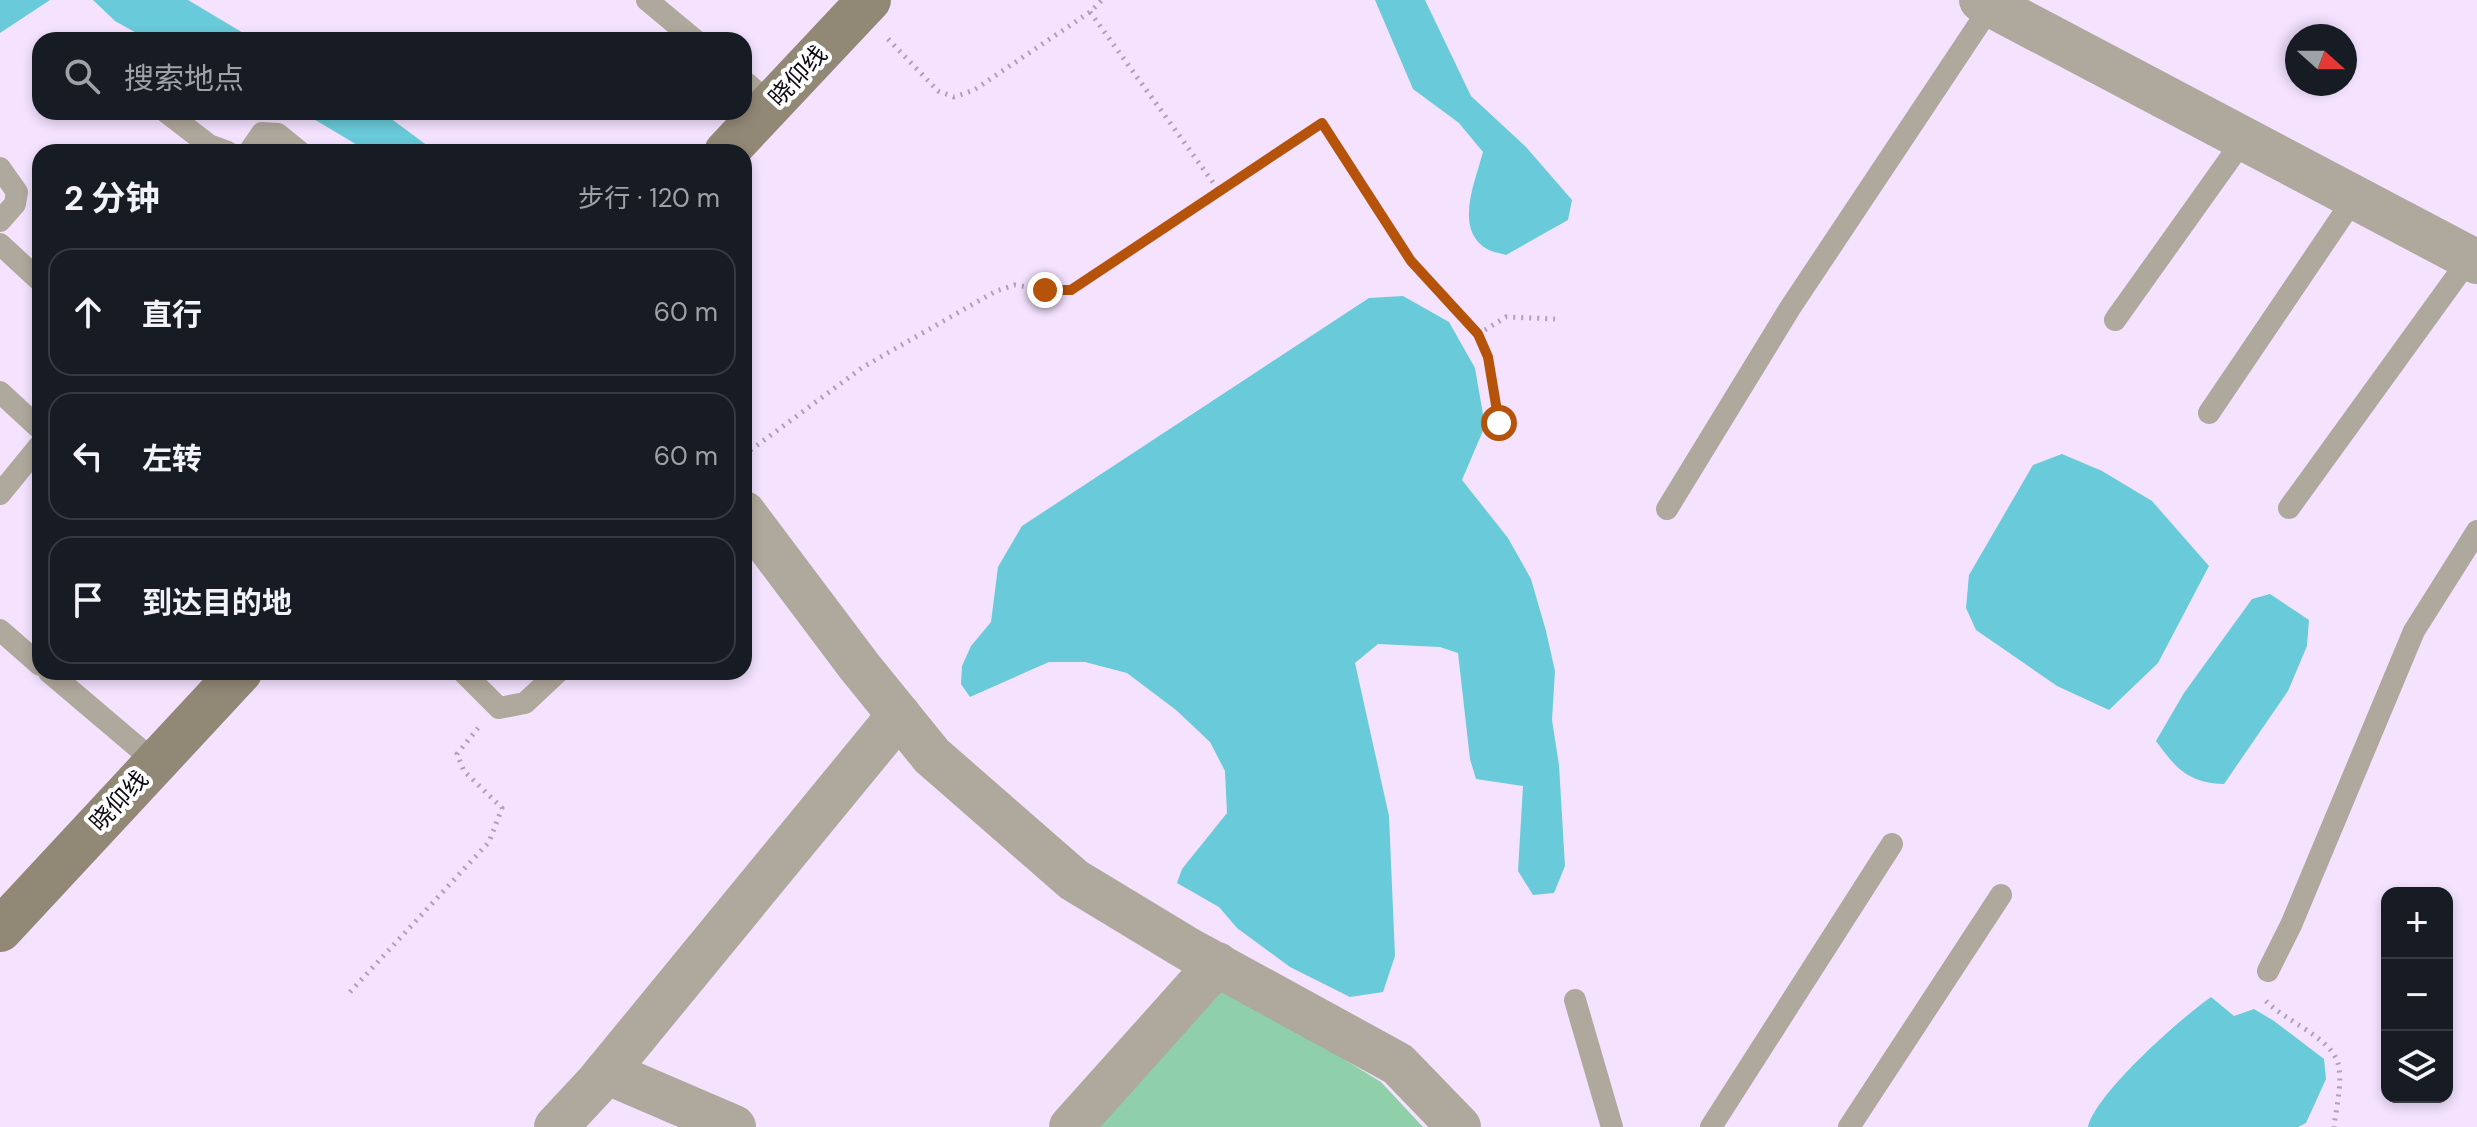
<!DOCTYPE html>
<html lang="zh">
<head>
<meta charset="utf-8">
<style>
	body { margin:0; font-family:"DM Sans","Noto Sans SC",sans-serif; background:#242831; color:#f1f3f6 }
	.controls { position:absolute; right:24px; bottom:24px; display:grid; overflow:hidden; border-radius:16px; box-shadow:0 4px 12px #0003 }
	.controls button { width:72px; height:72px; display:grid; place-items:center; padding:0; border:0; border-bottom:2px solid #363941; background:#171b24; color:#f1f3f6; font:40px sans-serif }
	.compass { position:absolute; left:2285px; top:24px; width:72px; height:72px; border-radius:50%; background:#171b24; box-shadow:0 4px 12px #0003; rotate:111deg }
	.stop { position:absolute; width:24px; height:24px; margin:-18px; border:6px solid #b45309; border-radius:50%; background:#fff }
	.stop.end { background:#b45309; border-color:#fff; box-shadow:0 2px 8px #0008 }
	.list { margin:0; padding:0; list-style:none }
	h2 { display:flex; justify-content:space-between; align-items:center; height:104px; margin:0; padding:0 32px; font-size:34px }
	h2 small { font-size:26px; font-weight:400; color:#9ea1a6 }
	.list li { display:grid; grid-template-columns:52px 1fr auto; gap:24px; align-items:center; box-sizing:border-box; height:128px; margin:0 16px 16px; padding:0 16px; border:2px solid #363941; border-radius:24px }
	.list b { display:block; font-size:30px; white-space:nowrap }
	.list em { font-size:26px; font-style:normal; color:#9ea1a6 }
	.icon { flex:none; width:44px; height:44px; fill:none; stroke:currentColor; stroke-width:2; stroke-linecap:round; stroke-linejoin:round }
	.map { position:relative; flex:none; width:2477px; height:1127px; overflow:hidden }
	.search { position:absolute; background:#171b24; box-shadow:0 4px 12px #0003; left:32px; top:32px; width:720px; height:88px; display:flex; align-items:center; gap:20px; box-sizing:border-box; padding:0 28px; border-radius:24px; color:#9ea1a6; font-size:30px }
	.panel { position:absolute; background:#171b24; box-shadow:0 4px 12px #0003; left:32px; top:144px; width:720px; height:536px; border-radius:24px }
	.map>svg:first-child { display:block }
	.green { fill:#8fcfa9 }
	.water { fill:#69cad9 }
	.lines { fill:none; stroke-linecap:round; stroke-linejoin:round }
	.path { stroke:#afa1b8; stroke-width:5; stroke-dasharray:2 6; stroke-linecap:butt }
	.service { stroke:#afa89c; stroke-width:22 }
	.minor { stroke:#afa89c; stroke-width:44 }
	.tertiary { stroke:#afa89c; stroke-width:44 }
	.secondary { stroke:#928876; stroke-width:44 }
	.route { stroke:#b45309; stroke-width:10 }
	.labels { text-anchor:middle; stroke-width:8; stroke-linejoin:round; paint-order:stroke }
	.street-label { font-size:24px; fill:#0f0913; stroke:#fff }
</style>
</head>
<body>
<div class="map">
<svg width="2477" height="1127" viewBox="0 0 2477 1127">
	<rect width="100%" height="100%" fill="#f4e2ff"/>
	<path class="green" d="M1218,982l163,100 42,45h-329z"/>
	<g class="water">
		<path d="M0,0h50l-50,33z"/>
		<path d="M93,0h95l67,40h-106l-34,-19z"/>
		<path d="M1375,0h50l46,96 55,51 46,53 -4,20 -62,35c-6,-2 -14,-3 -19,-6 -34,-20 -11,-69 -4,-97l-24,-29 -46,-34z"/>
		<path d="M302,112h80l54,40h-67z"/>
		<path d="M1403,296l46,26 26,46 10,58 -23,54 46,58 23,41 15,52 9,40 -3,49 7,45 6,101 -11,27 -21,2 -15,-24 5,-85 -47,-7 -6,-20 -12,-106 -18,-6 -62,-3 -23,19 34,153 6,140 -12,36 -33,5 -60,-30 -53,-39 -18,-21 -42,-24 5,-14 45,-56 -2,-42 -15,-29 -34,-32 -49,-37 -42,-11h-36l-79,35 -9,-13 1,-18 9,-20 20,-24 7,-55 24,-41 347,-228z"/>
		<path d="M2062,454l40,17 50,30 57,65 -51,97 -49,47 -52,-24 -81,-56 -10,-22 3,-33 64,-110z"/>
		<path d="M2270,594l39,26 -2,26 -19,45 -64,93c-35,-1 -48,-15 -68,-43l28,-48 68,-94z"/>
		<path d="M2211,997l23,19 20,-7 20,12 50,38 2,20 -20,44 -8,4h-210c8,-34 93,-109 123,-130z"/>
	</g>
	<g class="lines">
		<g class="path">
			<path d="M1090,12l130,180"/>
			<path d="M888,39l50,52 16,6 20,-7 116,-78 12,-12"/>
			<path d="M1478,334l28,-17 49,2"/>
			<path d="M744,455l119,-88 133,-76 19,-6 30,5h26l251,-167 89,138 67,73 10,23 11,66"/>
			<path d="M350,992l139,-150 13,-34 -38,-37 -7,-17 21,-26"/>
			<path d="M2266,1001c19,20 64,36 72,62 5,19 -2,45 -4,64"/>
		</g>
		<g class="service">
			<path d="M647,0l48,40"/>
			<path d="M744,81l27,23"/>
			<path d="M166,112l43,33 19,7"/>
			<path d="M249,152l13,-19 16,1 22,18"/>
			<path d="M0,168l17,24 -2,12 -15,17"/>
			<path d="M0,244l40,37"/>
			<path d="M2115,320l129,-181"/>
			<path d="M0,392l40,37"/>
			<path d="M2209,413l146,-216"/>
			<path d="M0,494l40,-49"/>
			<path d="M2289,508l181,-250"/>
			<path d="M1667,509l123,-201 201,-302"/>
			<path d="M0,630l40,35"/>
			<path d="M49,672l106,90"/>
			<path d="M463,672l36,36 26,-5 33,-31"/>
			<path d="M2268,971l23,-46 123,-294 63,-100"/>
			<path d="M1575,1000l37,127"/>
			<path d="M1711,1127l181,-283"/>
			<path d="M1849,1127l152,-232"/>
		</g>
		<g class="minor">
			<path d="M744,513l115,153 73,90 142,124 114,69 210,115 61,63"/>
			<path d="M606,1072l128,55"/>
			<path d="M556,1127l41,-44 302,-368"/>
			<path d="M1071,1127l146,-163"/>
		</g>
		<path class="tertiary" d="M1981,0l496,262"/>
		<g class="secondary">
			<path d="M726,152l143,-152"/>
			<path d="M0,930l240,-258"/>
		</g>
	</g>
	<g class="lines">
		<path class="route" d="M1045,290h26l251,-167 89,138 67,73 10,23 11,66"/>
	</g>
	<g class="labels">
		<g class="street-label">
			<text transform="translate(798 76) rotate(-47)" y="8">晓仰线</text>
			<text transform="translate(119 801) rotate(-47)" y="8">晓仰线</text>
		</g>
	</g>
</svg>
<div class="controls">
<button>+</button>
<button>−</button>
<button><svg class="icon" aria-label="layers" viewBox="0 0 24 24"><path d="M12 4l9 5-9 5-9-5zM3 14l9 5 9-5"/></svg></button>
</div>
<svg class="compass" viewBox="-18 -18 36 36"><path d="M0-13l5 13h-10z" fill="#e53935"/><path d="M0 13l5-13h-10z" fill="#9ea1a6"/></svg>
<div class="stop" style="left:1499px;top:423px"></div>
<div class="stop end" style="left:1045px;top:290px"></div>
<div class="search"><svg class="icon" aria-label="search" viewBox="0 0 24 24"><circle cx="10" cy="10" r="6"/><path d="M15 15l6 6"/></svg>搜索地点</div>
<section class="panel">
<h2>2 分钟<small>步行 · 120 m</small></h2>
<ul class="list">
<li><svg class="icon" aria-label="ahead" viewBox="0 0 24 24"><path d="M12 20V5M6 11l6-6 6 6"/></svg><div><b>直行</b></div><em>60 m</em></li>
<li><svg class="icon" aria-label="left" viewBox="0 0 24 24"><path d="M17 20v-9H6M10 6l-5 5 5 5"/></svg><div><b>左转</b></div><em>60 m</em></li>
<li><svg class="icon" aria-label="arrive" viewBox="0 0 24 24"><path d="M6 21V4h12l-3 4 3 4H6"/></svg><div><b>到达目的地</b></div></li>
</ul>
</section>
</div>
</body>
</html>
